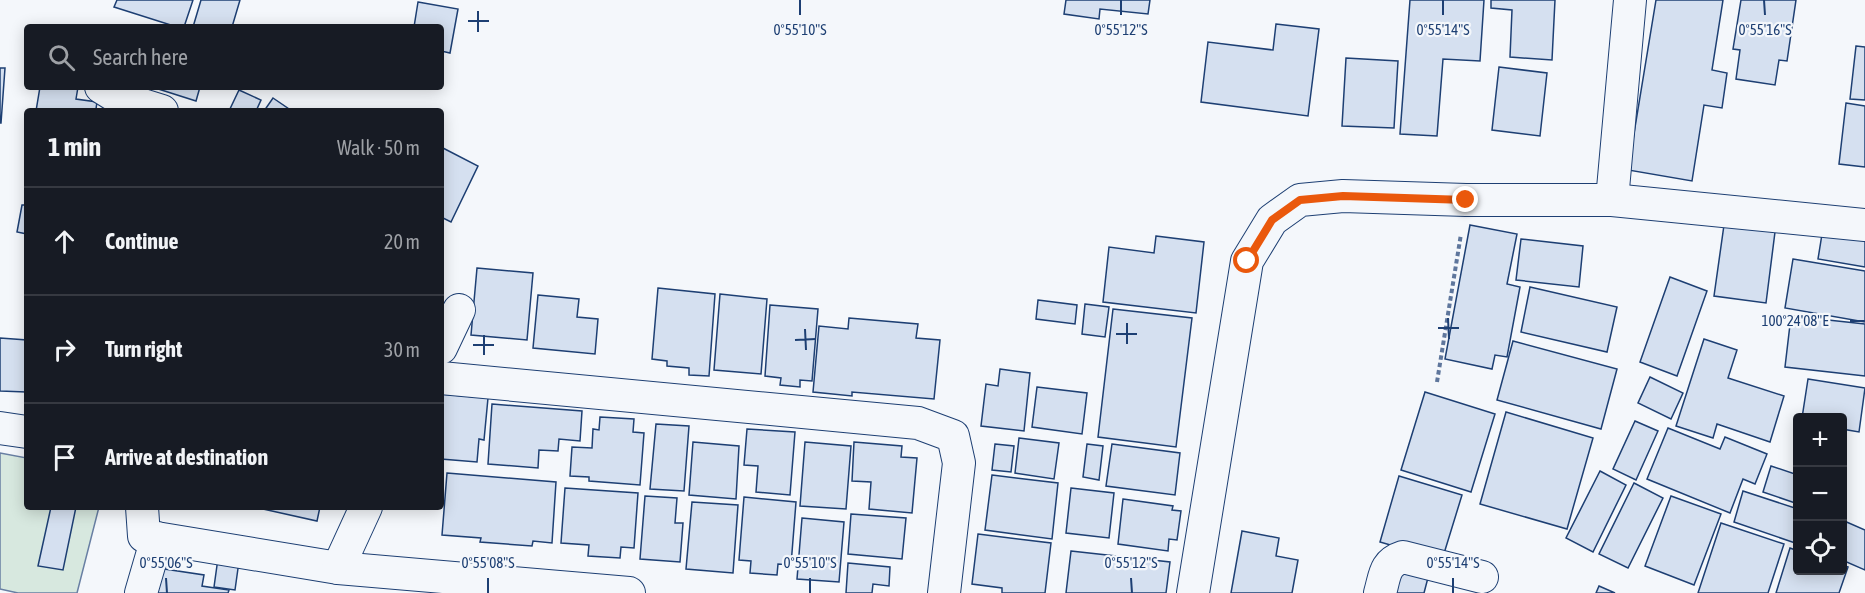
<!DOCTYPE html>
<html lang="en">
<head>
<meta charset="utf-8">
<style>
	body { margin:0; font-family:"Asap Condensed",sans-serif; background:#242831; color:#f1f3f6 }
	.controls { position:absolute; right:18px; bottom:18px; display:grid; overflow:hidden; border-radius:6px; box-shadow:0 3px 15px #0003 }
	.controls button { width:54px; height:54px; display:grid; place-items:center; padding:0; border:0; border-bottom:2px solid #363941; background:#171b24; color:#f1f3f6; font:30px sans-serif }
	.stop { position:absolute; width:18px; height:18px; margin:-14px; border:4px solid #ea580c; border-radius:50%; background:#fff }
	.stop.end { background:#ea580c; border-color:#fff; box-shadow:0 2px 6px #0008 }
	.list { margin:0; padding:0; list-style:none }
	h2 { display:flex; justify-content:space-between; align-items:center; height:78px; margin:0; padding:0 24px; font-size:26px }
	h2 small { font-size:20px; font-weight:400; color:#9ea1a6 }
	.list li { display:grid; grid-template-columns:39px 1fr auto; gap:18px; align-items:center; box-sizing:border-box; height:108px; padding:0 24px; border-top:2px solid #363941 }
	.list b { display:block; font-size:22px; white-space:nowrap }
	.list em { font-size:20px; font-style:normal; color:#9ea1a6 }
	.icon { flex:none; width:33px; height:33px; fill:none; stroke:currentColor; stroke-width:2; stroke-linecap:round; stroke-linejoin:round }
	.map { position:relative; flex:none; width:1865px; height:593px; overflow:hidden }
	.search { position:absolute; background:#171b24; box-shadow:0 3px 15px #0003; left:24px; top:24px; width:420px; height:66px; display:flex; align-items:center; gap:15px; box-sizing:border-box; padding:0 21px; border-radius:6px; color:#9ea1a6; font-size:22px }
	.panel { position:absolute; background:#171b24; box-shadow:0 3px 15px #0003; left:24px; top:108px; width:420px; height:402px; border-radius:6px }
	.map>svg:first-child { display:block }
	.green { fill:#d7e8df; stroke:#687fa3; stroke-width:1.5 }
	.building { fill:#d5e0f0; stroke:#1d3f73; stroke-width:1.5 }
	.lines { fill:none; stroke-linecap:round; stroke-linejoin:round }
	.street-casing { stroke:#1d3f73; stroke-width:34 }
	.path { stroke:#5e769c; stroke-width:4; stroke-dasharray:4.5 3; stroke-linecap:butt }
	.street { stroke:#f4f7fb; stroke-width:32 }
	.route { stroke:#ea580c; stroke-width:8 }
	.ticks { fill:none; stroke:#1d3f73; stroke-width:2 }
	.ticks-label { font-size:15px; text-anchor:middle; fill:#1d3f73; stroke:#f4f7fb; stroke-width:4.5; stroke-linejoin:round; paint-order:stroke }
</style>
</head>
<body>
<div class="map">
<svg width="1865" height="593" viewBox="0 0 1865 593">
	<rect width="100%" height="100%" fill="#f4f7fb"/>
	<path class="green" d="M0,453l27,5v49h72l-22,86h-59l-18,-4z"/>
	<g class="building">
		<path d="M117,0h76l-9,27h-7l-63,-20z"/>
		<path d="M201,0h39l-8,27h-39z"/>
		<path d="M1066,0h84l-2,14 -48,-5 -1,10 -35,-5z"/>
		<path d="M1410,0h74l-4,61 -37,-2 -6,77 -37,-2z"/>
		<path d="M1491,0h64l-3,60 -42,-3 2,-47 -21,-2z"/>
		<path d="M1656,0h67l-11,70 15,3 -5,35 -18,-3 -12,76 -64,-11z"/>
		<path d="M1741,0h55l-9,61 -8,-1 -4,25 -39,-6 4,-29 -7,-1z"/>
		<path d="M418,2l40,7 -8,44 -9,-2v-24h-27z"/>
		<path d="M1276,24l43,5 -11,87 -107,-14 7,-60 65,8z"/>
		<path d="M1856,46l9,1v53l-15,-1z"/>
		<path d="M1346,58l52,3 -4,67 -52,-2z"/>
		<path d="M1499,67l48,6 -7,63 -48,-6z"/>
		<path d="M0,68h5l-4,55h-1z"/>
		<path d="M40,87h38l-2,12 21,3 -1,7 11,2h-71z"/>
		<path d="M152,87h48l-4,14z"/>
		<path d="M239,90l22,10 -5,11h-27z"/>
		<path d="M273,98l19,13h-28z"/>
		<path d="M1846,103l19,3v61l-26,-3z"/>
		<path d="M441,147l37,19 -27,56 -10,-5z"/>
		<path d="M22,205h5v29l-10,-2z"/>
		<path d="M1470,225l47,9 -10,50 13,3 -13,70 -12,-2 -3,14 -47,-10z"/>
		<path d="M1724,225l51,7 -9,71 -52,-7z"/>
		<path d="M1823,228l42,6v33l-47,-8z"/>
		<path d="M1156,236l48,6 -8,71 -93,-11 6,-55 45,6z"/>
		<path d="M1521,239l62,7 -4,41 -63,-7z"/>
		<path d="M1793,259l72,12v51l-80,-14z"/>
		<path d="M477,268l56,5 -6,67 -56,-5z"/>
		<path d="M1670,277l37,14 -30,85 -37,-14z"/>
		<path d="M1530,287l87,20 -10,45 -86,-20z"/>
		<path d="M658,288l57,6 -6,82 -20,-1v-7l-22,-2v-5l-15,-2z"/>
		<path d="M720,294l47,5 -6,75 -47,-4z"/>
		<path d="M538,295l41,4 -2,18 21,2 -3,35 -62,-6z"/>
		<path d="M1038,300l39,5 -2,19 -39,-5z"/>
		<path d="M1085,304l24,3 -4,30 -23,-3z"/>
		<path d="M770,305l48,4 -6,72 -12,-1v7l-20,-2 1,-7 -16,-2z"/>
		<path d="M1113,309l79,9 -16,129 -78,-10z"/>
		<path d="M1791,316l74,8v52l-80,-9z"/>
		<path d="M849,318l69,6 -2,14 24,2 -6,59 -82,-7v4l-39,-4 6,-66 29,3z"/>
		<path d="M0,338l27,2 -1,52 -26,-1z"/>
		<path d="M1704,339l33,11 -9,28 56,18 -14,46 -53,-18 -4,14 -37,-12z"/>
		<path d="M1513,341l104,28 -16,60 -104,-29z"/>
		<path d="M1000,369l30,4 -6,58 -43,-5 5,-42 12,2z"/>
		<path d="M1650,377l33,16 -12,26 -33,-16z"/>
		<path d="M1808,379l57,9 -6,44 -17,-3v-11h-40z"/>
		<path d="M1037,387l50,6 -5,41 -50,-7z"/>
		<path d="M1425,392l70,22 -24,78 -70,-22z"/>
		<path d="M441,394l47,4 -4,42 -5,-1 -2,23 -36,-3z"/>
		<path d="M492,404l90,7 -2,30 -21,-2 -1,12 -19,-1 -1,18 -50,-4z"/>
		<path d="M1506,412l87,26 -26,91 -87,-25z"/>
		<path d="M600,417l34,2 -1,13 11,1 -4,52 -51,-4v-4l-19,-1 2,-29 20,1 1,-19 6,1z"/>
		<path d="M1635,421l23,10 -22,49 -23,-11z"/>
		<path d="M656,424l33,2 -5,65 -34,-2z"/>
		<path d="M1668,428l52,21 5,-12 42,17 -12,30 -12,-5 -13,34 -83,-34z"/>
		<path d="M747,429l48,3 -5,63 -34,-3 2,-26 -14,-1z"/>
		<path d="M1019,438l40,5 -5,36 -39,-6z"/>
		<path d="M693,442l46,4 -3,53 -47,-4z"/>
		<path d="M805,442l46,4 -5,63 -46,-3z"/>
		<path d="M854,442l48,4 -1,11 16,1 -5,55 -43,-4 2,-27 -19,-1z"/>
		<path d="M995,444l19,2 -3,26 -19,-2z"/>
		<path d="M1087,444l16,2 -4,34 -16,-3z"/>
		<path d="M1112,444l68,9 -5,42 -69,-9z"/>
		<path d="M1771,466l27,9v29l-35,-12z"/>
		<path d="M1600,471l26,14 -33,67 -27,-14z"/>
		<path d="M447,473l109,9 -4,61 -19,-2 -1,5 -52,-4 1,-4 -39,-3z"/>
		<path d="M992,475l66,8 -6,56 -67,-9z"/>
		<path d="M1399,476l63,19 -20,65 -62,-18z"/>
		<path d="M1634,483l29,15 -35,70 -29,-14z"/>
		<path d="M565,488l73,5 -4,55 -13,-1 -1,11 -32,-2 1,-11 -28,-2z"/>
		<path d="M1071,488l43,5 -5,45 -43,-5z"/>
		<path d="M1743,491l55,18v35l-64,-22z"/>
		<path d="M645,496l32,2 -2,25h8l-3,39 -40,-3z"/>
		<path d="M1671,496l50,18 -27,71 -49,-19z"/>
		<path d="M744,497l52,5 -5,63 -13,-1 -1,11 -27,-2 1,-12 -12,-1z"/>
		<path d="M1123,499l50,7 -1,4 9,1 -4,29 -8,-1 -1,12 -50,-7z"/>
		<path d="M692,502l46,3 -5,68 -47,-4z"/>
		<path d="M51,507h25l-13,63 -25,-4z"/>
		<path d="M254,507h66l-3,14z"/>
		<path d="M851,514l55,4 -4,41 -54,-5z"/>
		<path d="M802,518l42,4 -5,60 -42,-3z"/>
		<path d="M1842,520l23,10v40l-23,-10z"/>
		<path d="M1721,523l63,21 -16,49h-70z"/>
		<path d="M1242,531l37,7 -3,18 22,4 -6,33h-61z"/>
		<path d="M978,534l73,9 -6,50h-43v-5l-30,-4z"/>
		<path d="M1790,548l8,3v19h44v-5l6,2 -9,26h-63z"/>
		<path d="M219,551l21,3 -5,36 -21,-3z"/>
		<path d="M1071,551l99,11 -4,31h-100z"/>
		<path d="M1397,561l33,9 -6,23h-36z"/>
		<path d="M848,563l42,4 -1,19 -16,-2 -1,9h-26z"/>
		<path d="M151,567l53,8 -2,11 27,4 -1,3h-81z"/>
		<path d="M1599,586l16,7h-19z"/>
	</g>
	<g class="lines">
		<defs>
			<g id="street">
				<path d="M101,87l16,10 45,14"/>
				<path d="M1612,200l18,-200"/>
				<path d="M441,348l18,-38"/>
				<path d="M441,378l477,45 35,13 6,27 -15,130"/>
				<path d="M0,428l27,4"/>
				<path d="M142,507l2,29 194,32 291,25"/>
				<path d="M338,568l28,-61"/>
				<path d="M141,593l16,-55"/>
				<path d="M1193,593l54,-332 25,-41 28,-20 43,-4 123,4h146l253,25"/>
				<path d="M1380,593c5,-17 4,-30 23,-36l79,20"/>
			</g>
		</defs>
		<use href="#street" class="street-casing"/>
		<path class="path" d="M1437,382l24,-148"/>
		<use href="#street" class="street"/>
	</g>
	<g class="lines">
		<path class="route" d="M1247,261l25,-41 28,-20 43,-4 123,4"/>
	</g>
	<path class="ticks" d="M800,0v15M1121,0v15M1443,0v15M1764,0l1,15M478,11v21M468,21h21M1448,318l1,21M1850,321h15M1127,323v21M1438,328h21M805,329l1,21M1116,334h21M484,335v20M795,340l21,-1M473,345h21M166,578l1,15M488,578v15M810,578v15M1131,578l1,15M1453,578v15"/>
	<g class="ticks-label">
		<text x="800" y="35">0°55'10"S</text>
		<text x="1121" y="35">0°55'12"S</text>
		<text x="1443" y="35">0°55'14"S</text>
		<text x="1765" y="35">0°55'16"S</text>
		<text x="1795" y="326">100°24'08"E</text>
		<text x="166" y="568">0°55'06"S</text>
		<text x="488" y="568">0°55'08"S</text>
		<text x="810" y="568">0°55'10"S</text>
		<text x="1131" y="568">0°55'12"S</text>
		<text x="1453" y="568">0°55'14"S</text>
	</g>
</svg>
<div class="controls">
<button>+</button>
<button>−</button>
<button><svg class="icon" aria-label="locate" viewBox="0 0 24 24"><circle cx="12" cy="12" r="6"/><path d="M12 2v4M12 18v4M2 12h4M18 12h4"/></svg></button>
</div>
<div class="stop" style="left:1247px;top:261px"></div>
<div class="stop end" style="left:1466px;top:200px"></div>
<div class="search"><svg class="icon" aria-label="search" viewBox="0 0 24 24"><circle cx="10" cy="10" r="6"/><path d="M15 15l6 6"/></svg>Search here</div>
<section class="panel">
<h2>1 min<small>Walk · 50 m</small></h2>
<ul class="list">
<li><svg class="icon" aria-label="ahead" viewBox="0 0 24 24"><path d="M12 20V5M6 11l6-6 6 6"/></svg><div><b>Continue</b></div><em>20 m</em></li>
<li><svg class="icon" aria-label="right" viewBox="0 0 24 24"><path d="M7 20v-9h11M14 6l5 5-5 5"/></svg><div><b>Turn right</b></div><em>30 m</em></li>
<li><svg class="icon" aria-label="arrive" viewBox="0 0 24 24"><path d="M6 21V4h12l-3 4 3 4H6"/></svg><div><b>Arrive at destination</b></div></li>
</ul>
</section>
</div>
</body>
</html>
